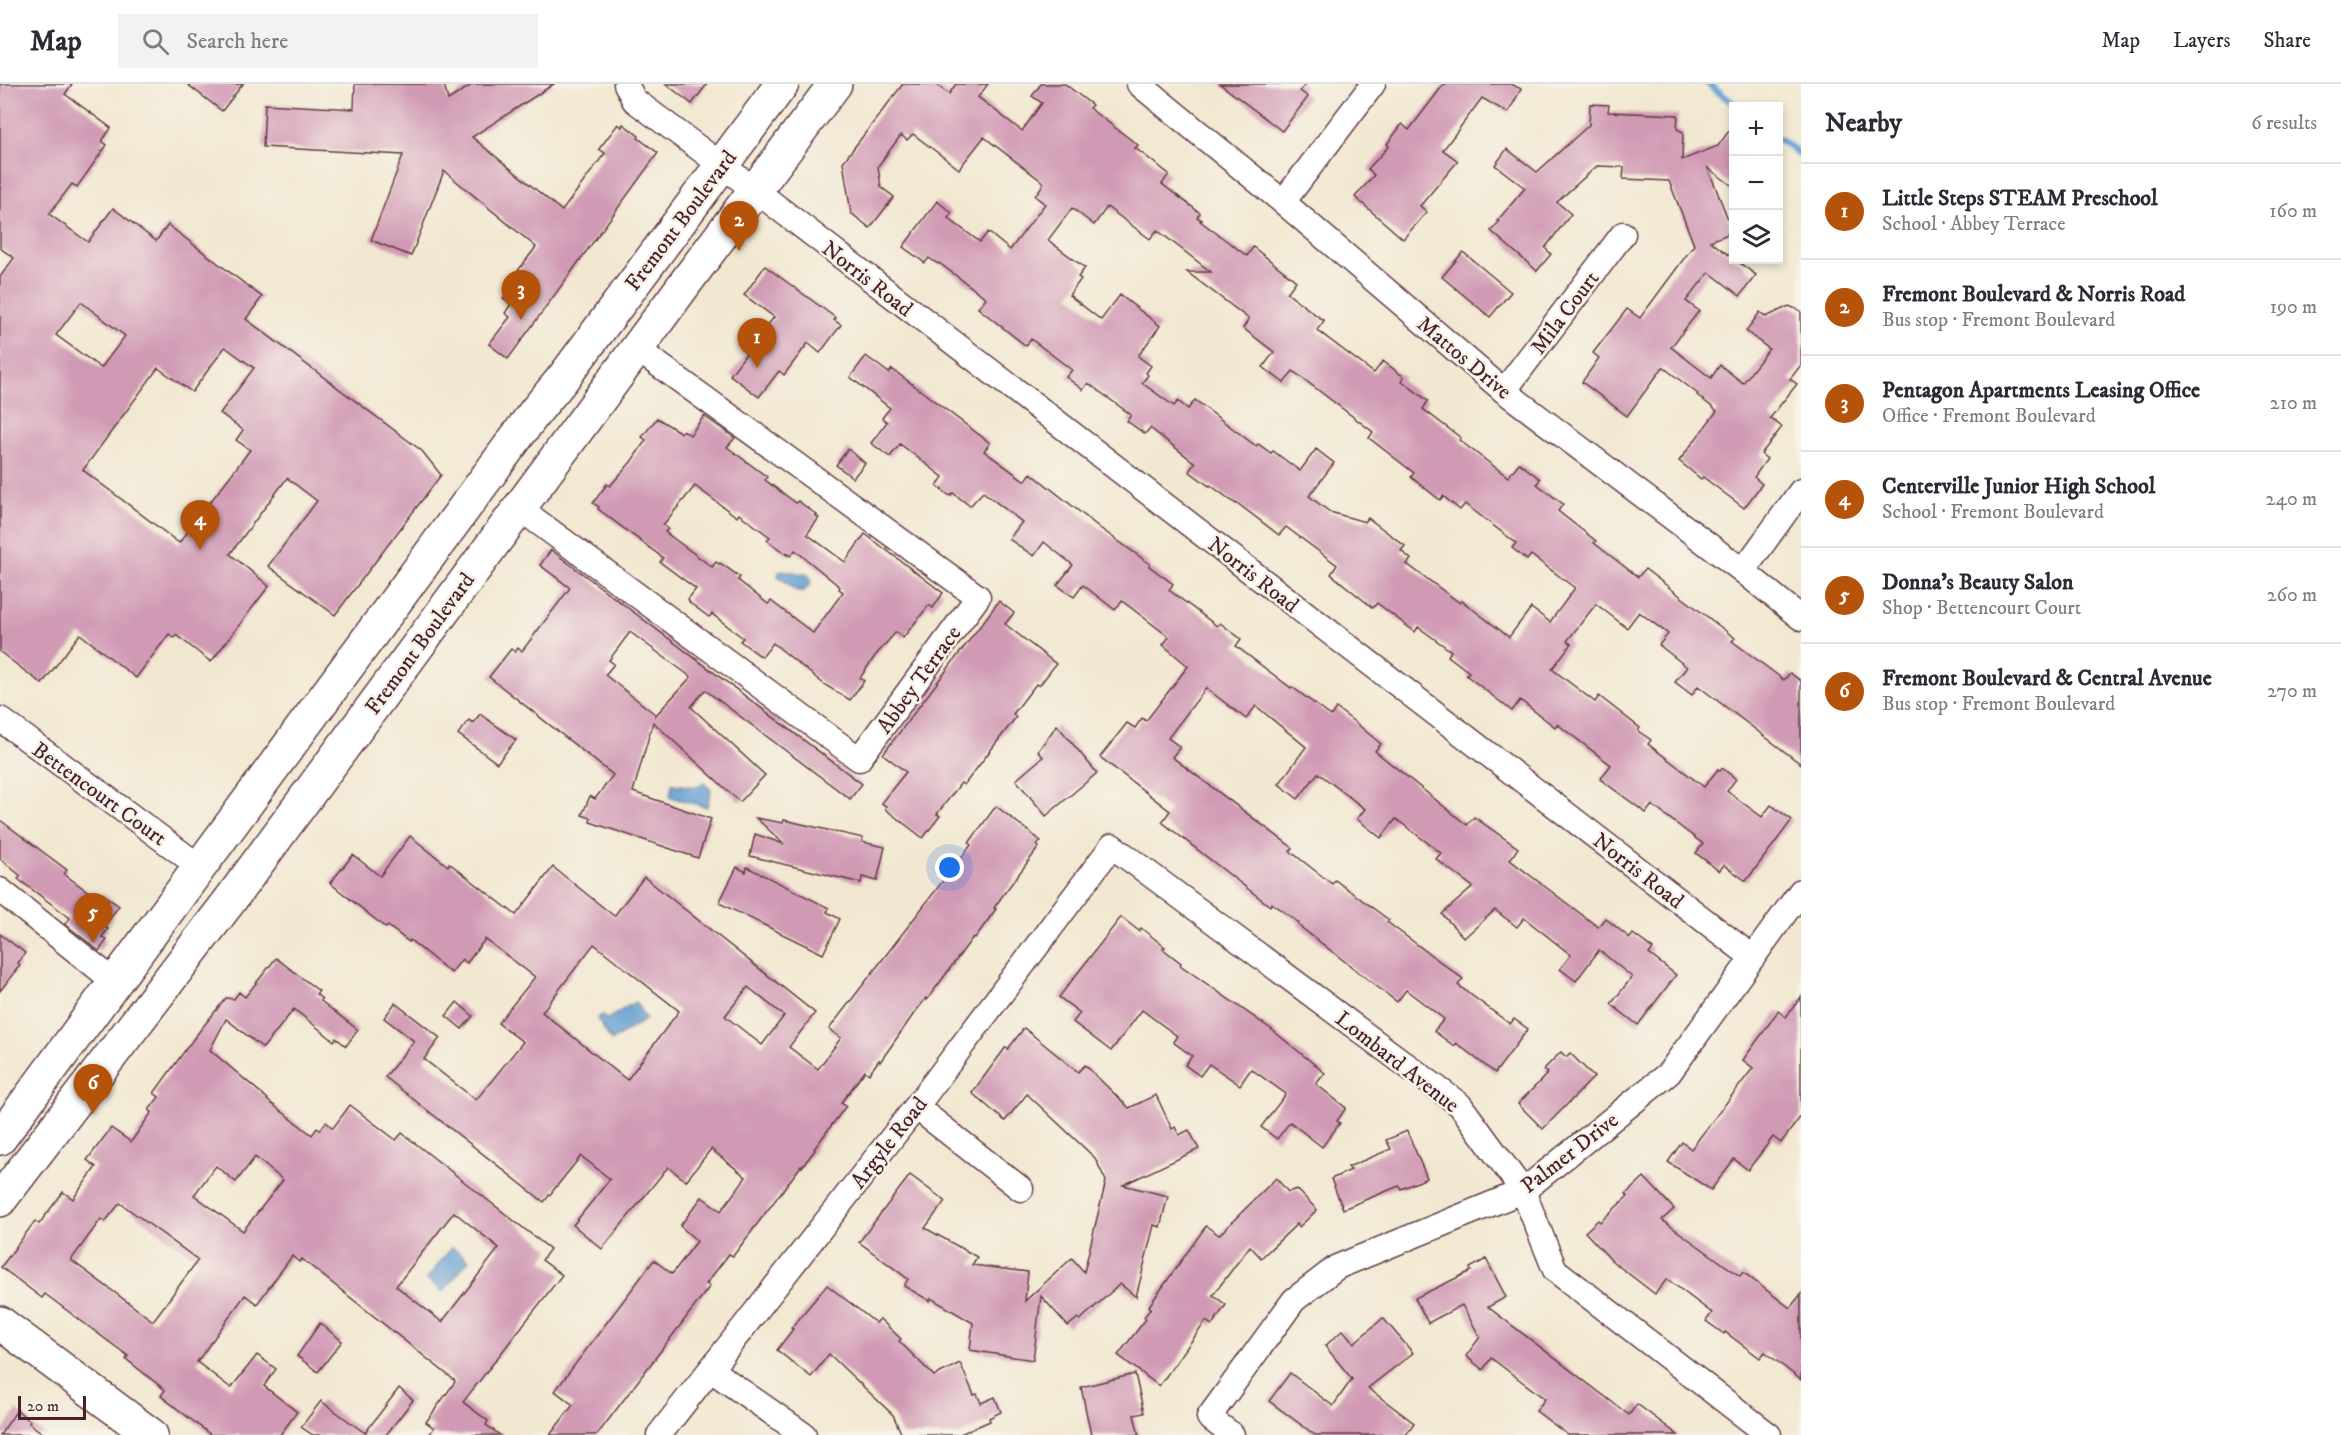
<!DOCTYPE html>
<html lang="en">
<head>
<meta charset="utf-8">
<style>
	body { margin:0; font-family:"IM FELL DW Pica",serif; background:#f2f2f3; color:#2b2b33 }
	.controls { position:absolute; right:18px; top:18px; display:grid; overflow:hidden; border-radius:0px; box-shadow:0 3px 9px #0003 }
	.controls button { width:54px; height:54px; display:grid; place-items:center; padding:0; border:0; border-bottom:2px solid #e1e1e2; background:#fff; color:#2b2b33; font:30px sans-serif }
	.scale { position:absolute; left:18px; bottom:15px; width:68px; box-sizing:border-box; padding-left:6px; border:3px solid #4a1f2b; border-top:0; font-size:16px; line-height:21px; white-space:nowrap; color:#4a1f2b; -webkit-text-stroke:4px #f7f3e8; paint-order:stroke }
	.you { position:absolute; left:950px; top:784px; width:21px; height:21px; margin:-15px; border:4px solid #fff; border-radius:50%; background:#1a73e8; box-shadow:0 0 0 9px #1a73e833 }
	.badge { display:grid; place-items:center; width:39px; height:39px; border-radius:50%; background:#b45309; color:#fff; font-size:20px; font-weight:700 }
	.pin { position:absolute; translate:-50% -50px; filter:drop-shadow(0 2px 3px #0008) }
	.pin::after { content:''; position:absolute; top:32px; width:21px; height:18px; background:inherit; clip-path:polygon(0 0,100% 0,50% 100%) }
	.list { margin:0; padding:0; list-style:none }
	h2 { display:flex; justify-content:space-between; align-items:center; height:78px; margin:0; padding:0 24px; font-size:26px }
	h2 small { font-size:20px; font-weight:400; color:#7c7c81 }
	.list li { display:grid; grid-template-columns:39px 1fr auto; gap:18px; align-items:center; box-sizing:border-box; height:96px; padding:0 24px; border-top:2px solid #e1e1e2 }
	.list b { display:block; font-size:22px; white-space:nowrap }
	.list p { margin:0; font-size:20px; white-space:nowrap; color:#7c7c81 }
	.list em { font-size:20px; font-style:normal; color:#7c7c81 }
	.icon { flex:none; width:33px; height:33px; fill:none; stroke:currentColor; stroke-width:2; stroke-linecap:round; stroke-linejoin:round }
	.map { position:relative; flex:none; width:1801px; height:1351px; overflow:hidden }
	header { display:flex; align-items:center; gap:36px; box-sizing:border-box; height:84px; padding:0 30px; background:#fff; border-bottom:2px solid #e1e1e2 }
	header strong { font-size:28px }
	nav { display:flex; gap:33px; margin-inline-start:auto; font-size:21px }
	.search { width:420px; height:54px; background:#f2f2f3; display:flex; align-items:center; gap:15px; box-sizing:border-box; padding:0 21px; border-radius:0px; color:#7c7c81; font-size:22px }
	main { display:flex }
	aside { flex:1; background:#fff }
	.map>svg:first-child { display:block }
	.water { fill:#609fd2; stroke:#555f7e; stroke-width:1.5 }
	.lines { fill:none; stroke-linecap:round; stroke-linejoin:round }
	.stream { stroke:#609fd2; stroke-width:7 }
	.building { fill:#d099b4; fill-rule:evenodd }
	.street-casing { stroke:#633d44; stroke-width:27 }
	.secondary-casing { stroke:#633d44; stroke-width:36 }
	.primary-casing { stroke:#633d44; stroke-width:36 }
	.street { stroke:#fff; stroke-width:24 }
	.secondary { stroke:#fff; stroke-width:33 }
	.primary { stroke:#fff; stroke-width:33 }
	.labels { text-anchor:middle; stroke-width:5; stroke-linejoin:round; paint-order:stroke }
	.street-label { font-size:22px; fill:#4a1f2b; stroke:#f7f3e8 }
</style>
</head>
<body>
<header>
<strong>Map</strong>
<div class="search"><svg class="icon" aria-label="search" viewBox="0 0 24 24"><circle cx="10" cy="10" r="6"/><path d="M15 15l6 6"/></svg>Search here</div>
<nav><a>Map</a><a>Layers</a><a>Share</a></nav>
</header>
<main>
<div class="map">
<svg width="1801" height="1351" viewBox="0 0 1801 1351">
	<rect width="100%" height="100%" fill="#f7f3e8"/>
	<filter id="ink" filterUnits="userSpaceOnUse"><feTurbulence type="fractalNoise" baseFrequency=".0167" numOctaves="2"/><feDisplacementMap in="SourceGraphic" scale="12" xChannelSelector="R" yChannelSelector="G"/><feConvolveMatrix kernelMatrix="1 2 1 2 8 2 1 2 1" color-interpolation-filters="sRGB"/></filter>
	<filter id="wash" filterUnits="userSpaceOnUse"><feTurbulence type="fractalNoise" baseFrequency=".008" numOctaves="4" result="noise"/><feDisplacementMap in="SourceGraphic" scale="24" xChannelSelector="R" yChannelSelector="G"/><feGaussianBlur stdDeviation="1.35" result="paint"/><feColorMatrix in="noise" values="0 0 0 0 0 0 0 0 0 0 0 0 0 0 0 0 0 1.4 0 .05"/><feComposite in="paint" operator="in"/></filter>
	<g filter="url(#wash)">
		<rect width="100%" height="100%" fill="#f2e8d1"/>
		<g class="water">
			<path d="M782,486l26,5 3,5 -1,5 -7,6h-6l-19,-15 1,-4z"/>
			<path d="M704,699l7,7 -4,17 -37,-10 2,-13 24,3z"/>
			<path d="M635,918l11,17 -35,22 -14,-23 6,-3 3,5z"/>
			<path d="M452,1163l17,13 -26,32 -16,-13z"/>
		</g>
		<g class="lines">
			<g class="stream">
				<path d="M1708,0l29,22"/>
				<path d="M1778,54l23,17"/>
			</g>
		</g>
		<g id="blocks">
			<g class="building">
				<path d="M0,0h72l-7,10 46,34 -9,13 5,4 -30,42 -5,-3 -23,30 39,28 25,-34 43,33 12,-16 94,72 -16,22 176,132 19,24 -106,140 -67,-49 49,-65 -30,-23 -57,76 39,32 -58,76 -35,-27 -2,3 -5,-4 -33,44 -56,-44 -38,50 -42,-32v-375l14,-19 -14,-10zM81,218l44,34 -24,32 -45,-33zM225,263l29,21 -34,45 23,17 -7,10 14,10 -71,93 -96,-73 75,-102 34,24z"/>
				<path d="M187,0h56l-21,27z"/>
				<path d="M355,0h89l4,16 25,-16h81l-82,53 90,74 43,-58 -6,-4 19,-25 4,3 1,-3 16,12 -1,2 20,15 -150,206 -19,-15 21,-27 -5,-4 6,-9 -8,-6 14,-18 -4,-3 23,-30 -92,-76 -33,85 -40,-16 32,-85 -140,-8 2,-43 89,5z"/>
				<path d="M666,0h41l-15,20z"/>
				<path d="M903,0h32l14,10 7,-10h32l-10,13 44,34 20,-28 -10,-7 9,-12h24l27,21 -3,3 49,37 -3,3 34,26 -7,10 38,29 -3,4 5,3 -2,1 47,35 6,-9 43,34 -9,12 37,28 -7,9 57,43 9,-12 21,16 -2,4 26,20 -5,8 38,29 -2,2 49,37 11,-14 21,16 -3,5 26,20 -5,7 38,30 -2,2 44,34 7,-8 90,69 -3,3 52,39 6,-7 11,8v83l-103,-78 -6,9 -17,-13 12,-15 -28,-22 9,-11 -29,-22 -12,16 -31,-24 -29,37 4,3 -19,25 43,33 4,-6 41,32 -2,3 13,9 -3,4 56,43 14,-18 2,2 2,-3 14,11 -9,12 35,26 9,-12 21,15 -46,61 -22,-16 -5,6 -23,-18 7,-9 -51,-39 -6,8 -46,-34 11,-14 -54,-41 -2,3 -35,-27 -8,11 -46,-36 3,-3 -21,-16 3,-5 -33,-24 -3,5 -38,-29 -4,5 -42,-34 6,-9 -51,-38 -7,8 -42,-32 -1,1 -26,-19 -1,1 -20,-15 6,-8 -45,-35 -5,6 -18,-13 4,-6 -43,-32 -5,7 -17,-13 6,-7 -41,-31 -5,7 -48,-38 8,-10 -47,-35 -1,1 -9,-6 -4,5 -22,-16 34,-46 15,12 -4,5 32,24 8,-10 22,18 35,-46 -10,-8 9,-13 -60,-46 -25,32 -46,-35 -6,6 -6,-5 -23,31 3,21 13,10 -24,31 -19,-15 -8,-51zM1107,123l43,32 7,-9 54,42h-24l62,47 -6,9 31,24 -11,15 21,16 9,-12 80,61 -4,6 45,35 -3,4 29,23 3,-4 17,14 5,-6 51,39 -4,5 15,12 4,-5 44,33 -25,34 -19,-14 -22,29 -47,-36 -2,2 -53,-39 4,-5 -10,-8 4,-5 -37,-28 -3,4 -35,-10 -21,-16 25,-33 -18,-14 -16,22 -27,-20 -2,2 -13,-9 -2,2 -61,-46 -7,9 -10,-8 -4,5 -32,-23 6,-8 -2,-2 5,-7 -13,-10 22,-30 -40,-31 -19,25 -32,-25 12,-16 -3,-2 7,-9 -37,-28 24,-32 22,17z"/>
				<path d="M1220,0h86l-6,7 8,6 -26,34z"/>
				<path d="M1444,0h67l10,5 -13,24 -26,-15 -39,52 15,11 -38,45 7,6 -24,27 -48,-42 19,-22 -6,-6 21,-23 -2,-2 15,-20 7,6z"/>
				<path d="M1590,20l19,1 -1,7 70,3 -1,14 6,3 -1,28 36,-14 16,-22v63l-26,-19 25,64 -23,9 46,34 -16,21 -31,-24 -23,29 13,10 -28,36 40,31 9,-13 23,18 26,-34 -23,-18 14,-19 6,5 23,-11 12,5v54l-11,14 7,5 -27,34 12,9 -21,27 6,5 -13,18 8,7 -18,24 -41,-31 -2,2 -22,-18 38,-50 -20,-16 1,-1 -35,-27 -36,49 -45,-34 17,-24 -6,-5 34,-44 13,9 54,-73 -25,-64 -46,-2 1,-12 -27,-1 -40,36 14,12 -26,34 6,6 -14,17 -46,-40 8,-9 -2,-1 28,-33 -30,-23 12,-16 30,23 52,-47z"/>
				<path d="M1463,168l48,40 -21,25 -48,-40z"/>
				<path d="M765,182l71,52 -2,2 7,5 -21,28 -12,-10 -24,32 -5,-4 -20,26 -29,-22 44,-58 -30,-22z"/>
				<path d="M866,272l23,17 3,-4 98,74 -6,8 41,30 6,-8 69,55 50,36 -1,2 24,18 -4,6 48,36 3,-3 21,16 -5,7 55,42 1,-1 39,29 5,-8 20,15 25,21 -6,7 92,74 7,-8 44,31 -8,12 50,38 38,29 7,-9 25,20 3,-4 20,15 -4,5 27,21 -38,50 -27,-21 21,-27 -33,-27 -23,31 -16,-12 11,-14 -47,-37 -7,9 -22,-17 -31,28 -22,-24 31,-27 -37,-28 5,-6 -45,-34 -15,19 -24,-19 8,-10 -47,-36 -20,26 -19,-15 27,-37 -50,-41 -10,13 -40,-31 -38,50 12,9 -8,10 121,91 -3,3 42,33 3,-4 54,40 -2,2 76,57 -5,6 52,39 4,-5 14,10 -33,44 -39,-30 -2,3 -20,-15 10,-12 -38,-29 -9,12 -99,-77 1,-2 -27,-20 -2,3 -108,-84 8,-11 -70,-54 27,-34 8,5 7,-10 4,3 42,-55 -25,-21 6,-8 -47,-36 -7,9 -32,-25 -9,12 -17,-12 16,-20 -29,-23 -10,14 -25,-17 13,-17 -39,-30 -13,14 -17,-13 -3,3 -13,-10 6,-9 -43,-33 -10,13 -19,-14 16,-21 -5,-4 8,-10 -40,-31z"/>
				<path d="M704,332l31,22 -8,9 40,30 -2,3 31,23 2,-2 19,14 -1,1 3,2 -12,16 38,28 20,-28 78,59 -10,15 -4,-3 -26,33 -7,-6 -21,24 -15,22 4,3 -14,19 -25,-15 -52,-42 -10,13 -4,-1 -19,-14 3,-3 -31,-24 -3,3 -19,-14 -2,-4 8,-10 -36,-27 3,-4 -65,-49 1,-2 -6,-4 14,-19 3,2 21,-24 15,-22 -4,-3 15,-19 24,15 2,-3 7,5zM695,402l42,31 2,-3 31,23 -3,3 20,15v-2l4,3 4,-6 45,37 -1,2 4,3 -30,41 -42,-32 -3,3 -30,-24 2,-3 -20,-14 -1,1 -3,-2 -4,5 -47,-35 3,-3 -5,-4z"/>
				<path d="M848,365l17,14 -12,15 -17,-13z"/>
				<path d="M551,466l311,234 -12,15 -145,-109 -14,17 74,68 -25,27 -87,-80 -20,70 78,27 -13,39 -108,-36 1,-4 -9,-3 8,-19 5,3 18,-24 -124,-98 22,-28 4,3 3,-4 4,3 48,-63 -30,-23zM630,548l61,45 -36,39v-2l-50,-39 9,-11 -5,-4z"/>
				<path d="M999,517l15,12 -9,11 51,40 -17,22 -3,-2 -23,30 3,3 -52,68 -3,-2 -24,31 3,2 -17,22 -38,-29 1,-3 -5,-3 25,-31 -23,-18z"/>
				<path d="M480,630l36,26 -19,23 -39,-29 11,-14 4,3z"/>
				<path d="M1057,641l40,48 -51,43 -30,-36 27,-23 -5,-6z"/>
				<path d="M996,722l45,35 -4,4 2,2 -36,48 -9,13 2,1 -21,29 -2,-1 -46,63 -1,-2 -13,17 -33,47 -1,-2 -10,14 -4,-3 -24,32 5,3 -32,43 1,1 -13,17 -1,-1 -68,90 -4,-2 -23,30 4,2 -113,149h-47l23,-30 -18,-14 99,-131 18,14 25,-33 -17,-15 22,-29 19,14 25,-34 -35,-28 -25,32 -18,-14 -66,82 -29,-24 37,-46 -29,-23 -37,46 -159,-125 29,-36 -30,-23 11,-15 45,35 -16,21 52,41 47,-58 -25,-19 37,-46 -50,-38 -18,24 -5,-4 -11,14 -41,-33 -1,2 -21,-16 -2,2 -56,-45 23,-28 27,21 30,-40 38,30 1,-3 67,52 37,-48 61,49 30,-39 171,136 -26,34 29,22 23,-31 -12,-9 127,-165 -7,-5 10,2 12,-16 -2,-2zM594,860l85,67 -52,69 -85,-68zM748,903l36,29 -22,29 -37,-29z"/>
				<path d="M756,734l27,5 1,-3 79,18 -1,4 23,5 -8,34 -15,-4 -1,6 -111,-27 5,-22 29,10z"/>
				<path d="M0,736l67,50 -3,4 34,25 4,-5 17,12 -15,20 4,3 -6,8 5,3 -8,11 -34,-27 5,-6 -52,-39 3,-3 -21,-17z"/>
				<path d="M737,783l9,5 1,-5 82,41 -2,4 13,7 -17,35 -104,-51z"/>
				<path d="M1121,833l18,14 2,-3 24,19 -2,2 18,14 -1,2 91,64 54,44 -9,11 30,24 -9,13 3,2 -18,24 -32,-25 -13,17 -16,-12 25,-33 -35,-25 -11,16 -31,-21 -9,12 -15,-11 7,-9 -19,-14 4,-6 -35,-26 -31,41 -38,-29 7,-9 -21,-16z"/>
				<path d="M0,850l25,19 -7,10 2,2 -20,26z"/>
				<path d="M276,874l43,33 -3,3 6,5 -1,2 37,29 -12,16 -10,-8 -2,3 -40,-32 -31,39 -37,-29 -16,31 58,49 -1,1 45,35 5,-7 3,2 6,-8 7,6 17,-23 46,35 6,-7 148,116 -8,11 20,15 -99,127 25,19 -2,4 14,10h-71l5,-7 -8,-6 29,-40 -1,-2 -152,-121 -3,3 -7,-6 -35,48 -12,-9 -48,67 34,26 26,-33 19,14 -12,17 33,26 -17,23h-69l-50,-39 4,-6 -39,-31 2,-3 -83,-62 -3,4 -41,-31 34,-46 4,3 24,-32 10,7 23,-32 -9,-7 24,-32 20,14 21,-30 -3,-2 10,-13 -5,-4 40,-55 32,-40 8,1 5,-7 6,5zM255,1073l28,23 -40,51 -49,-36 22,-29 20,16zM120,1119l78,57 -45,61 -82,-61 30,-41 4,3zM454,1128l45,36 -57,74 -46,-36z"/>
				<path d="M1801,913v119l-20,27 -8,-6 -25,33 -14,-11 -23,31 -43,-28 14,-20 9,7 62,-81 -10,-8 21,-29 14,-20 8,6z"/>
				<path d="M457,918l16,14 -11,13 -16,-13z"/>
				<path d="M1024,944l54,44 7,-7 44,43 27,-13 16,34 3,-2 4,8 10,-5 10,19 -76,36 45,11 -8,31 -6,-2 -18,72 -16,-13 -40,36 -2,-2 -10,8 -27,-30 -8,64 -63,-10 3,-27 -42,-25 -1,3 -26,-15 4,-7 -49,-37 51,-67 35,26 -20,27 52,29 -5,8 56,7 -3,29 47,-43 12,14 22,-91 -11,-23 -68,-64 -22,27 -33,-28 34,-46 2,2z"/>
				<path d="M1561,968l5,5 4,-4 24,24 -51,52 -25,-25 30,-31 -4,-4z"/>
				<path d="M1407,1047l20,47 -26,11 -2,-3 -56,23 -12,-30 20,-9 -3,-3 43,-18 -5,-9z"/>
				<path d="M1644,1093l30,32 -12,11 78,56 3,-4 47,36 11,-14v86l-36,-28 -5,6 -35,-26 -1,2 -18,-13 6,-8 -45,-34 -12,15 -43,-33 -27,-29 13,-12 2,2 28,-26 -2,-2z"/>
				<path d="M1276,1094l12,14 9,-3 20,21 -18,17 -2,-3 -36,34 -11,-12 -37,49 13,10 -14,20 -6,-4 -47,65 -41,-31 28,-36 -2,-2 7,-9 -2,-2 57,-80 13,9z"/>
				<path d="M1486,1175l20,38 -18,10 141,108 8,-11 41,31h-110l-32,-24 9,-12 -54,-41 -8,12 -17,-14 14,-19 -18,-32 -34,18 -13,-25 56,-27 -1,-3z"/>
				<path d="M827,1201l49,38 4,-4 21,20 -2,2 35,35 26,-13 14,32 3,-1 4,9 14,-6 6,15 -12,6 1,3 -32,14h-56l-9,-20 -64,-61 -18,23 -34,-27 16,-21 -2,-1z"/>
				<path d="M1383,1234l30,35 -45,35 46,35 -8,12h-91l-46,-34 21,-28 43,33 19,-27 -27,-33 18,-16 11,13z"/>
				<path d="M320,1239l22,18 -24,31 -21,-16z"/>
				<path d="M1135,1290l9,39 -10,2 5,20h-48l-10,-48z"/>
				<path d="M399,1304l14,12 -27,35h-73l-12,-8 20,-26 44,32z"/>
				<path d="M17,1326l13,11 -1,2 16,12h-45z"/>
			</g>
		</g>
	</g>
	<g filter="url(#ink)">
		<use href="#blocks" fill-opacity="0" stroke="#633d44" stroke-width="1.5"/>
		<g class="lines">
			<defs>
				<g id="street">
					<path d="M626,0l8,16 121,90 997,767"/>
					<path d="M1139,0l144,118 221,189 239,180 58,47"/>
					<path d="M1283,118l90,-118"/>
					<path d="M1504,307l119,-157"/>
					<path d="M519,424l340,251 119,-162 -341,-248"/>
					<path d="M1743,487l58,-80"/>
					<path d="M0,635l200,148"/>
					<path d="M0,806l115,92"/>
					<path d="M916,1023l105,82"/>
					<path d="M711,1286l93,65"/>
					<path d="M659,1351l257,-328 196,-261 348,259 63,86 32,79 214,165"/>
					<path d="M1232,1351l-23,-18 85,-117 43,-33 186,-76 146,-118 132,-182"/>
				</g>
				<path id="secondary" d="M0,1239l151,112"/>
				<g id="primary">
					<path d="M0,1054l535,-726 29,-35 218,-293"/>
					<path d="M0,1116l228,-297 461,-625 146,-194"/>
				</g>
			</defs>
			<use href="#street" class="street-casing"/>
			<use href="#secondary" class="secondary-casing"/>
			<use href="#primary" class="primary-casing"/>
			<use href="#street" class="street"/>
			<use href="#secondary" class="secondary"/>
			<use href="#primary" class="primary"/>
		</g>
	</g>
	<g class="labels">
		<g class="street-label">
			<text transform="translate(680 136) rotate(-53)" y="8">Fremont Boulevard</text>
			<text transform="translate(868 194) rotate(38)" y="8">Norris Road</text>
			<text transform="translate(1564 228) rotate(-53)" y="8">Mila Court</text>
			<text transform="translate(1465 273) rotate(40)" y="8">Mattos Drive</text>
			<text transform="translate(1254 490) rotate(38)" y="8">Norris Road</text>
			<text transform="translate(419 559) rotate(-54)" y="8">Fremont Boulevard</text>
			<text transform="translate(918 595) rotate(-54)" y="8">Abbey Terrace</text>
			<text transform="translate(100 709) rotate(36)" y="8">Bettencourt Court</text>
			<text transform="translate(1639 786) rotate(38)" y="8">Norris Road</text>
			<text transform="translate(1398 977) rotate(38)" y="8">Lombard Avenue</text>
			<text transform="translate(888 1058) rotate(-52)" y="8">Argyle Road</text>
			<text transform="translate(1569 1068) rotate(-38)" y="8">Palmer Drive</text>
		</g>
	</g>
</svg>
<div class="controls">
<button>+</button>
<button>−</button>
<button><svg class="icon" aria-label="layers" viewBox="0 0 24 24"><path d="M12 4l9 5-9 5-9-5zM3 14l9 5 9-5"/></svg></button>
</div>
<div class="scale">20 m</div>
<div class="you"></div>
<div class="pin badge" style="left:757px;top:284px">1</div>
<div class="pin badge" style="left:739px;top:167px">2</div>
<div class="pin badge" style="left:521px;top:236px">3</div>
<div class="pin badge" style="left:200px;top:466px">4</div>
<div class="pin badge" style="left:93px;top:859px">5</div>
<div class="pin badge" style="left:93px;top:1030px">6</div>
</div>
<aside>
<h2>Nearby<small>6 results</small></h2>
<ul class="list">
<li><span class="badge">1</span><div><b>Little Steps STEAM Preschool</b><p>School · Abbey Terrace</p></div><em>160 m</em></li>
<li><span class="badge">2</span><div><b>Fremont Boulevard &amp; Norris Road</b><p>Bus stop · Fremont Boulevard</p></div><em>190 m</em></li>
<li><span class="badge">3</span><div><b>Pentagon Apartments Leasing Office</b><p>Office · Fremont Boulevard</p></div><em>210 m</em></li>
<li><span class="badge">4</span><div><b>Centerville Junior High School</b><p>School · Fremont Boulevard</p></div><em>240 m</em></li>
<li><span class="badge">5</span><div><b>Donna's Beauty Salon</b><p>Shop · Bettencourt Court</p></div><em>260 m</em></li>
<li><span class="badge">6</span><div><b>Fremont Boulevard &amp; Central Avenue</b><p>Bus stop · Fremont Boulevard</p></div><em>270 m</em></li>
</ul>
</aside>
</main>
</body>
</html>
